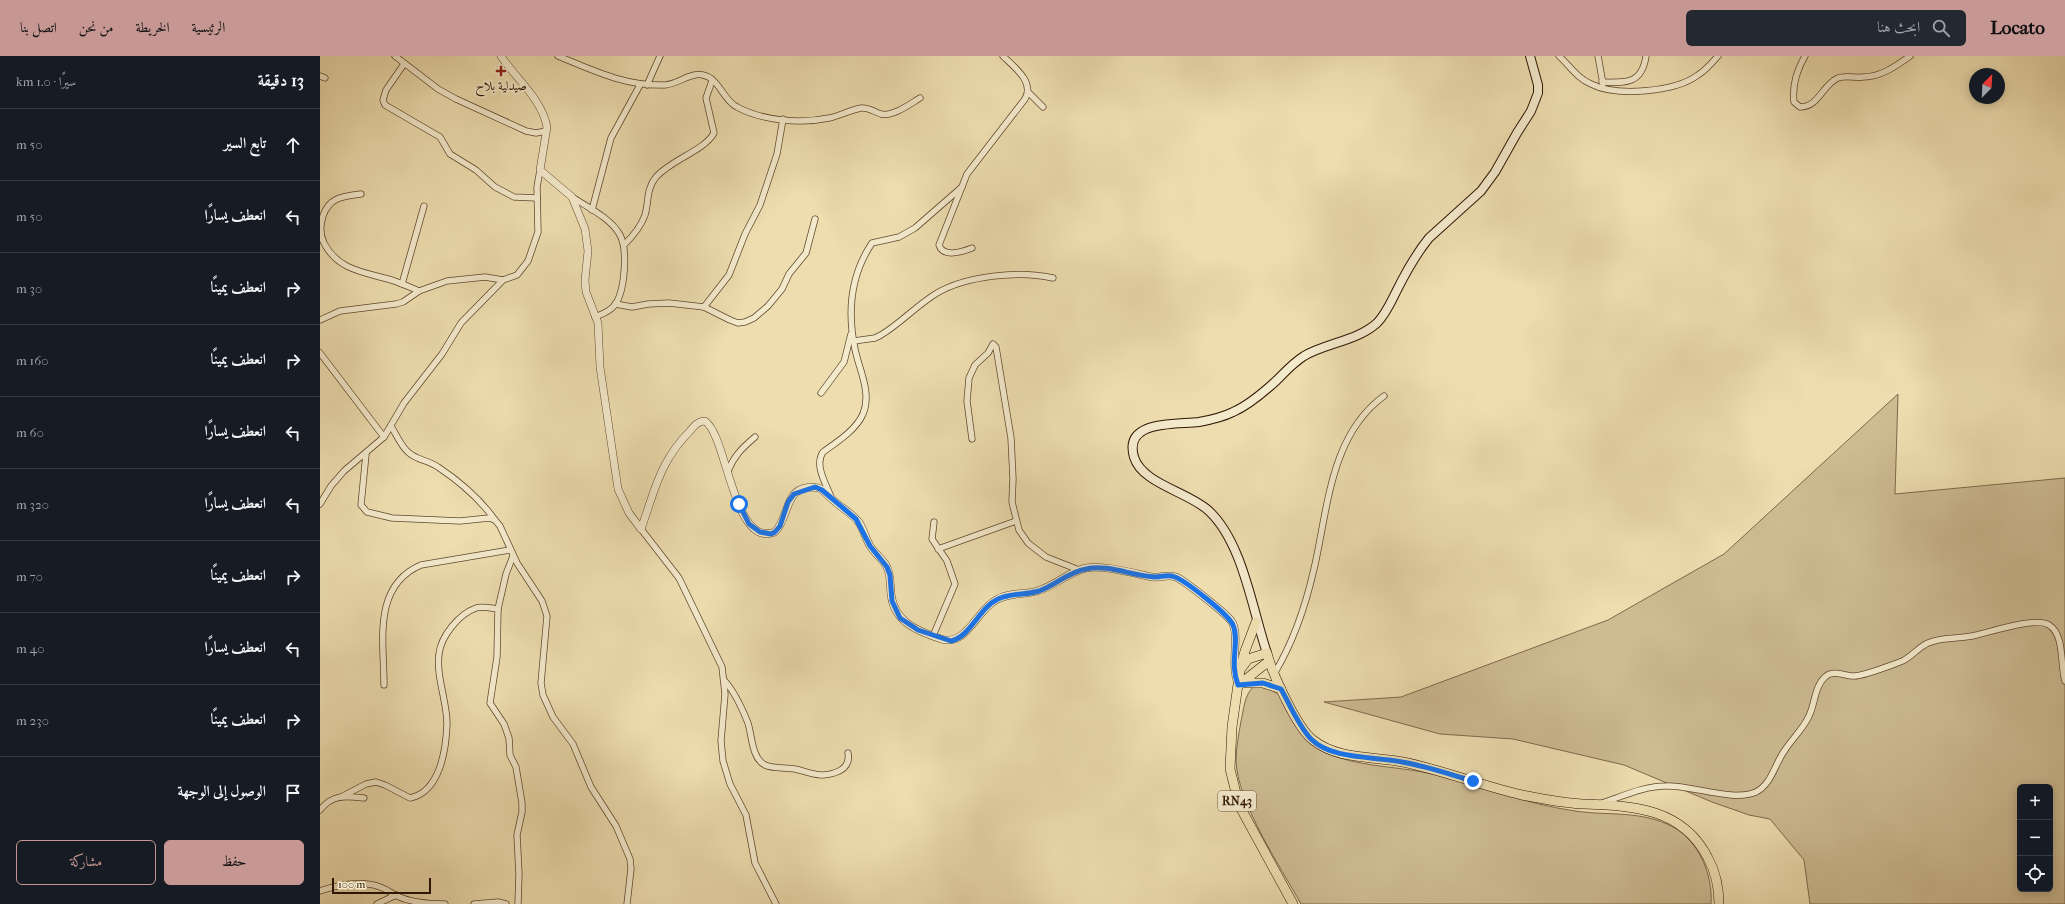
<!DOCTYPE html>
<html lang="ar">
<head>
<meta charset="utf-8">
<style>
	body { margin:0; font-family:"IM FELL French Canon",Amiri,serif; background:#242831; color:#f1f3f6; direction:rtl }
	.controls { position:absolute; right:12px; bottom:12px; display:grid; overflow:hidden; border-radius:6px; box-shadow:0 2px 10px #0003 }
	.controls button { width:36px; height:36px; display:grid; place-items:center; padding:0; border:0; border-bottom:1px solid #363941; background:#171b24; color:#f1f3f6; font:20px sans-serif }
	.compass { position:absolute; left:1649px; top:12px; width:36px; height:36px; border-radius:50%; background:#171b24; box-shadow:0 2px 10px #0003; rotate:24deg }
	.scale { position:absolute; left:12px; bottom:10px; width:99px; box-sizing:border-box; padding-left:4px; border:2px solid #301604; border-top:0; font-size:11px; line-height:14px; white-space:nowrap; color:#301604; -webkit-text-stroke:3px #f3e9cb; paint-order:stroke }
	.stop { position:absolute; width:12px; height:12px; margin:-9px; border:3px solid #1a73e8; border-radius:50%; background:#fff }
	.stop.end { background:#1a73e8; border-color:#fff; box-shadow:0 1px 4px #0008 }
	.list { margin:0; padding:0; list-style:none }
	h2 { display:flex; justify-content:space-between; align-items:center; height:52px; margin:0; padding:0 16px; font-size:17px }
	h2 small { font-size:13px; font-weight:400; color:#9ea1a6 }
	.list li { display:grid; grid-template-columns:26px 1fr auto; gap:12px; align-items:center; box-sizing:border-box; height:72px; padding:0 16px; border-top:1px solid #363941 }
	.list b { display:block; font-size:15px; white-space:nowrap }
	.list em { font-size:13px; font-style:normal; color:#9ea1a6 }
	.actions { display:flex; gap:8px; padding:12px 16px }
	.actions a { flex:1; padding:9px 0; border:1px solid #c59692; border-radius:6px; text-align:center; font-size:14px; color:#c59692 }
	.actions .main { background:#c59692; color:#111 }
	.icon { flex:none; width:22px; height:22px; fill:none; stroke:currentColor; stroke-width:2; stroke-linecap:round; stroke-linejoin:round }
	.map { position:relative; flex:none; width:1745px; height:848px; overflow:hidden; direction:ltr }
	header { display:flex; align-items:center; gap:24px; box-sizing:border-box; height:56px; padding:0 20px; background:#c59692; color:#111 }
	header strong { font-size:19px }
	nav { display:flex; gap:22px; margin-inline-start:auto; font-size:14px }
	.search { width:280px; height:36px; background:#242831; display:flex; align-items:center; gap:10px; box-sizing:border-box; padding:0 14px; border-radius:6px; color:#9ea1a6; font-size:15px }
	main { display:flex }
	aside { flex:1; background:#171b24 }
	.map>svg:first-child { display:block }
	.green { fill:#cdbb92; stroke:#7e684b; fill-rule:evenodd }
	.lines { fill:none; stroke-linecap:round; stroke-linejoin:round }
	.minor-casing { stroke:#5f482f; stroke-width:7 }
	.tertiary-casing { stroke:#5f482f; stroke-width:8 }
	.secondary-casing { stroke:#301604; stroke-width:10 }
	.primary-casing { stroke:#301604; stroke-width:10 }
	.minor { stroke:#f3e9cb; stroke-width:5.5 }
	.tertiary { stroke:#f3e9cb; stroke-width:7 }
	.secondary { stroke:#f3e9cb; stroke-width:8 }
	.primary { stroke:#edddaf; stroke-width:9 }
	.route { stroke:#1a73e8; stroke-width:5 }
	.poi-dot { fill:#8f2418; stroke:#f3e9cb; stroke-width:1.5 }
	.labels { text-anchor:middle; stroke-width:4; stroke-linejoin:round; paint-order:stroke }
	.shield { fill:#f3e9cb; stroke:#6a5540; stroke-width:1 }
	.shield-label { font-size:12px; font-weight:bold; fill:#301604 }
	.poi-label { font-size:13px; fill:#301604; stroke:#f3e9cb }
</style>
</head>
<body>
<header>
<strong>Locato</strong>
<div class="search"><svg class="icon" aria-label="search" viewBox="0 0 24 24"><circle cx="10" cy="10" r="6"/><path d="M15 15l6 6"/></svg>ابحث هنا</div>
<nav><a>الرئيسية</a><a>الخريطة</a><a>من نحن</a><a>اتصل بنا</a></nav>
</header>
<main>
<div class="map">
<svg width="1745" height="848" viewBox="0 0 1745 848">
	<rect width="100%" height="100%" fill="#edddaf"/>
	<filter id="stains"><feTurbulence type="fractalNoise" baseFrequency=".005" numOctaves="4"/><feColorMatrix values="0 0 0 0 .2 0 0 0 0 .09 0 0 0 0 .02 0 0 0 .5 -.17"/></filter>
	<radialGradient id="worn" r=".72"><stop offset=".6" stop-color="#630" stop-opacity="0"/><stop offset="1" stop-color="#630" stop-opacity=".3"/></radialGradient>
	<g class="green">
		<path d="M1578,338l-3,100 170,-16v426h-255l-6,-44 -34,-41 -21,-4 -37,-13 -88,-37 -111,-26 -73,-5 -116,-32 77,-5 207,-77 116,-66zM1700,731h30v102h-30z"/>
		<path d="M938,630c5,1 13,3 17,6 6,3 9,11 12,17 16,28 20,38 53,49 29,9 62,9 92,16 48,12 94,30 143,37 33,5 67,-1 98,16 26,14 40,48 38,77h-410c-21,-38 -64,-102 -65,-144 0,-12 3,-27 5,-39 3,-12 3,-25 12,-34z"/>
	</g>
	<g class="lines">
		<defs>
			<g id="minor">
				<path d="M75,0l43,33 18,10 70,32 10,2 10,-2"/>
				<path d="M238,0c36,15 67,30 107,29 13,-1 26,-13 38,-10 16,3 20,25 34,32 26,14 64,17 92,11 11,-2 21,-8 32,-10 8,-1 13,4 20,6 12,3 29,-10 39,-16"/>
				<path d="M1239,0c11,10 18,22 32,28 26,13 84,8 107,-9 8,-5 14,-12 20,-19"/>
				<path d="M1278,0l5,28"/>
				<path d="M1485,0c-8,14 -13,30 -11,46l6,5c19,0 22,-22 38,-29 7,-3 17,0 25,-1 18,0 33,-11 47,-21"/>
				<path d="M84,8l-18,26 -3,10 2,5 55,32 10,17 26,16 19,17 19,10 23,1"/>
				<path d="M0,20l5,2"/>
				<path d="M1282,26c24,1 40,2 44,-26"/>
				<path d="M327,29l13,-29"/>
				<path d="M708,36l15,15"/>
				<path d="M41,138c-17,2 -32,3 -38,22 -3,9 -3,19 1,27 13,26 38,29 64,36 11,3 21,8 31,12"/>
				<path d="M252,141c15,10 39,21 48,38 8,15 5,58 -6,71 -5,6 -12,8 -19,11"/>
				<path d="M272,154l19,-72 29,-53"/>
				<path d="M304,189c9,-9 17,-18 21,-30 4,-13 1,-26 11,-38 16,-18 48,-26 58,-44l-8,-35 6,-17"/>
				<path d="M652,192c-10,4 -29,10 -33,-3l28,-71 58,-75c10,-17 -11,-32 -22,-43"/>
				<path d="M82,228l22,-78"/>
				<path d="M295,248l17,3 16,-3 21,-1 35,4 26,13 8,3 7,-1 9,-4 14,-12 14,-17 7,-15 17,-21 9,-34"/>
				<path d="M384,251l25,-32 16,-41 15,-29 17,-51 6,-35"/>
				<path d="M0,264l20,-9 56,-7 7,-2 16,-11 28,-10 38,-4 18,3 14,-5 11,-14 10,-29 -1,-45 3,-17"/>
				<path d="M534,285l21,-3 6,-3c20,-12 36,-30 56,-42 29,-17 83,-23 116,-15"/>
				<path d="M0,297l64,84 -40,34 -13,15 -11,18"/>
				<path d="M501,337l23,-31 7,-28"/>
				<path d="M71,370c5,8 10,20 17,26 8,8 20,8 30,15 21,14 42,32 57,53"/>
				<path d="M64,381l20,-34 38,-49 19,-31 42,-43"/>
				<path d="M652,383l-5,-38 2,-23 6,-13 13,-12 5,-9 3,3 15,91 2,41 -1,23 7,28 9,13 18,14 33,13"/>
				<path d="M46,398l-5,51 6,7 25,6 68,3 29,-3 6,2 5,6 17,37 25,38 5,15 -6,67 2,12 10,22 20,27 18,43 25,39 14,33 1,10 -4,35"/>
				<path d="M408,415c6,-15 14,-23 27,-34"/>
				<path d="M511,441c-5,-13 -17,-32 -8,-45 14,-10 33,-22 40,-38 9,-22 -4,-44 -8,-65 -8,-38 -5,-73 17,-106l27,-6 16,-9 47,-41"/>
				<path d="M321,473l38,49 43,89 3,27 -4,47 2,20 7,23 16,31 9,48 21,41"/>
				<path d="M618,493l78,-28"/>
				<path d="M178,553l8,-35 7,-18"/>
				<path d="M613,580l22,-52 -8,-23 -15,-22 2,-17"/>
				<path d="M954,618c19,-31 32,-70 40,-105 14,-60 16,-134 70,-173"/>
				<path d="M404,624c11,12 18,28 24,43 4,13 4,36 17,42 8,4 21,2 30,4 14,3 25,9 39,4 10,-3 16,-9 14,-20"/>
				<path d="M64,629c0,-43 -12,-99 37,-120l89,-15"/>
				<path d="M21,741l25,-13 10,-2 9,3 25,13c30,-6 36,-48 37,-74 0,-23 -11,-47 -8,-70 2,-18 20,-40 37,-46 6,-2 15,0 22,1l-1,48 -7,46 14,21 5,14 1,17 6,12 6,36v9l-5,23 2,39 -1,30"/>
				<path d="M1282,747c21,-7 42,-17 64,-17 25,-1 68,16 90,6 16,-8 19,-29 29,-42 7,-11 17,-20 23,-32 7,-12 6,-31 17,-41 8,-8 19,-1 29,-1 10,0 35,-10 46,-14 11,-4 17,-14 28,-19 13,-6 30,-4 44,-7 16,-3 64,-20 77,-11 16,10 11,40 16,56"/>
				<path d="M0,754c13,-16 25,-14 44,-12"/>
				<path d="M0,835c18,-6 41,-11 60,-4 6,2 11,6 17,9 15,7 31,8 48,8"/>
				<path d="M57,848l19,-9"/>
				<path d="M154,848l24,-2 8,2"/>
			</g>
			<g id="tertiary">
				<path d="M181,0c15,23 41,43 46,71l-7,43 32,27 13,32 3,22 -3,29 1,12 12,31 2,44 18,122 11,24 12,16"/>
				<path d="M321,473c14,-39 19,-68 49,-98 4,-5 8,-10 15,-10 23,16 28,128 70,111 16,-16 8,-50 44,-44 6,3 9,8 14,12 9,9 20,13 27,24 4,7 6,15 10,22 5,8 13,13 17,21 4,9 3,18 4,27 3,28 26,37 50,45 25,8 36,-29 55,-39 13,-8 28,-5 41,-9 18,-5 31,-19 49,-23 19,-3 47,5 66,9 9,1 15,-3 24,0 9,4 51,37 56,45 8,14 -2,41 6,62"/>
			</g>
			<path id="secondary" d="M947,597c-15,-44 -24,-110 -58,-142 -20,-19 -67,-27 -75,-54 -11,-38 44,-32 65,-35 11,-2 24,-5 34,-10 16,-7 31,-20 44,-32 9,-9 16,-17 27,-24 22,-13 53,-15 73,-33 9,-9 14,-21 20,-33 9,-18 19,-36 32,-52l52,-47 14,-19 22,-39 14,-22 7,-18v-8l-8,-29"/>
			<g id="primary">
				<path d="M921,610l4,-15 11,-29"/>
				<path d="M922,627h21l18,6"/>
				<path d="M920,628l29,-23"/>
				<path d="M973,848l-54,-99 -9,-36 2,-42 8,-57 8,-11 19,-6c5,20 30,75 46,87 25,20 60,16 90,22 40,8 79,24 119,33 20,4 40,8 60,9 50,2 100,3 126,54 7,13 11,30 11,46"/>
			</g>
		</defs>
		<use href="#minor" class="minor-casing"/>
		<use href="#tertiary" class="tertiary-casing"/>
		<use href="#secondary" class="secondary-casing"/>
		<use href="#primary" class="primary-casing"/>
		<use href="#minor" class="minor"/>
		<use href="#tertiary" class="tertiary"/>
		<use href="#secondary" class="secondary"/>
		<use href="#primary" class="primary"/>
	</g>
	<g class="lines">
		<path class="route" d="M419,448l10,20 11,8 11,2 4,-2 5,-6 8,-24 6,-8 21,-7 7,3 34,29 14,27 17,21 3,8 2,26 8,17 18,12 33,11c20,-5 28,-33 47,-42 13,-6 28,-4 41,-8 17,-6 29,-19 47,-22 22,-5 46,7 69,8 7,0 13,-3 20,0 11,4 54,38 58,48 7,16 -4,37 5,60l25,-2 18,6c9,16 17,36 30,50 21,21 63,17 91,23 24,4 47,12 71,19"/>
	</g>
	<path class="poi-dot" d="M179 9h4v4h4v4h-4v4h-4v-4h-4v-4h4z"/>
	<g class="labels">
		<rect class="shield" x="898" y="735" width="38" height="20" rx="3"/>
		<g class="shield-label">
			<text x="917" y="749">RN43</text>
		</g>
		<g class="poi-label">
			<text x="181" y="34">صيدلية بلاح</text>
		</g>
	</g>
	<rect width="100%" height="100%" filter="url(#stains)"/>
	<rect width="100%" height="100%" fill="url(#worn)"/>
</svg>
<div class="controls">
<button>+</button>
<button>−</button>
<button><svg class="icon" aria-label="locate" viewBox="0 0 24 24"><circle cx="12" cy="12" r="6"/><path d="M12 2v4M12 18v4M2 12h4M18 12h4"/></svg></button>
</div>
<svg class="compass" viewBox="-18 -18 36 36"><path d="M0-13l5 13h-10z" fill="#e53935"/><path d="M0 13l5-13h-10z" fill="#9ea1a6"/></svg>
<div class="scale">100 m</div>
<div class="stop" style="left:419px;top:448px"></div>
<div class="stop end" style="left:1153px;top:725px"></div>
</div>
<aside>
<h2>13 دقيقة<small>سيرًا · 1.0 km</small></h2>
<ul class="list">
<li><svg class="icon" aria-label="ahead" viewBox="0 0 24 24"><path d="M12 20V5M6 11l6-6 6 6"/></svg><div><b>تابع السير</b></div><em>50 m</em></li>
<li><svg class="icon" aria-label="left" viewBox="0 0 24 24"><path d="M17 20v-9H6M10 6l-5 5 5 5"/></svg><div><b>انعطف يسارًا</b></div><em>50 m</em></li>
<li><svg class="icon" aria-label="right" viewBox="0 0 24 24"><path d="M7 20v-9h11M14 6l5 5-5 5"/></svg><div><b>انعطف يمينًا</b></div><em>30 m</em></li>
<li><svg class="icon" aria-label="right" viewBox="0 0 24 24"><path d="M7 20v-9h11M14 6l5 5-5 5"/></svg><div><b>انعطف يمينًا</b></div><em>160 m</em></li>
<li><svg class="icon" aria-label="left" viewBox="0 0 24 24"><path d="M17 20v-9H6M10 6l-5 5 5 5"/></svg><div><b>انعطف يسارًا</b></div><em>60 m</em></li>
<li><svg class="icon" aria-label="left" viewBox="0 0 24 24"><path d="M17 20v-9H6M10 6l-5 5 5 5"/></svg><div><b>انعطف يسارًا</b></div><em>320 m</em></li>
<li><svg class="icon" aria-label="right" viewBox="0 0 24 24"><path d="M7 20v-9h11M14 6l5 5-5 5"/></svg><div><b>انعطف يمينًا</b></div><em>70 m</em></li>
<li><svg class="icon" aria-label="left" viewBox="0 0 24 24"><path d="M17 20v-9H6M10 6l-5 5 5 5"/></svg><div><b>انعطف يسارًا</b></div><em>40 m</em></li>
<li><svg class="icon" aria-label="right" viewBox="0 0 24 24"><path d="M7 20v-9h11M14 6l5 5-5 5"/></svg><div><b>انعطف يمينًا</b></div><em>230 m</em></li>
<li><svg class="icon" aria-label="arrive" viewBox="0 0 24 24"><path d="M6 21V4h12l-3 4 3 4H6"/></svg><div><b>الوصول إلى الوجهة</b></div></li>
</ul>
<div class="actions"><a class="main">حفظ</a><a>مشاركة</a></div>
</aside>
</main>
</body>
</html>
